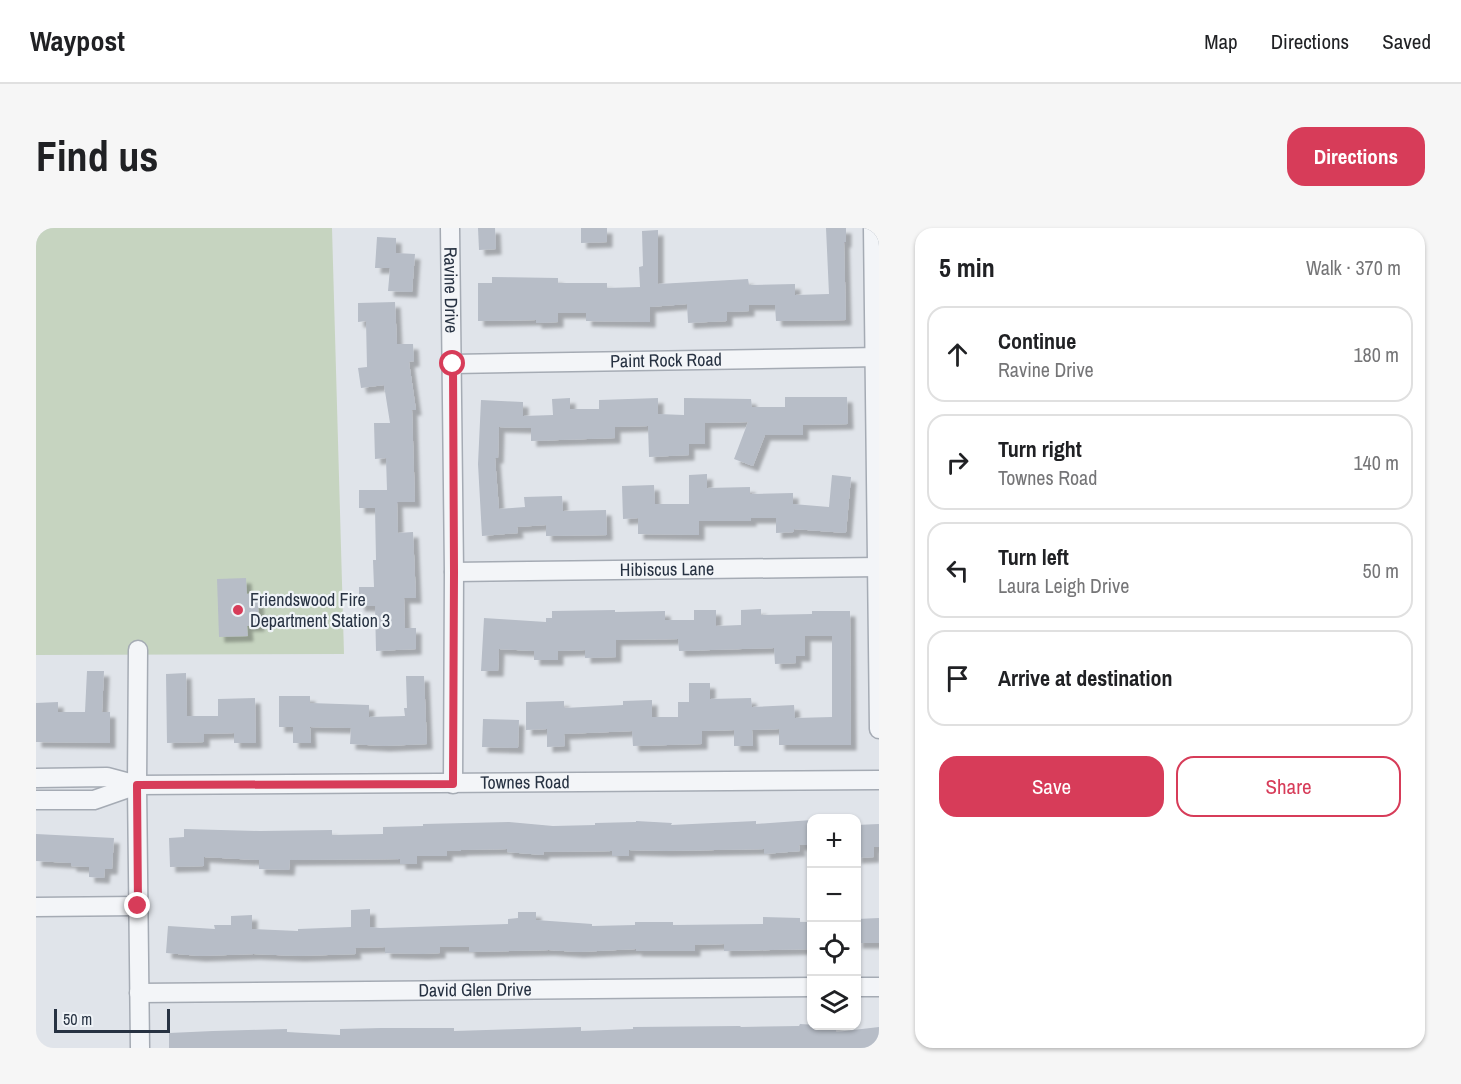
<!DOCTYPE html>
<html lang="en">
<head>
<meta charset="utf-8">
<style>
	body { margin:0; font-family:"Archivo Narrow",sans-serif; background:#f6f6f6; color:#202124 }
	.controls { position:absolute; right:18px; bottom:18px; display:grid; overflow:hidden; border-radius:12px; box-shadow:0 2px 4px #0004 }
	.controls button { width:54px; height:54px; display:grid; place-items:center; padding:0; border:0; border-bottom:2px solid #e0e0e0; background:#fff; color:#202124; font:30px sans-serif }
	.scale { position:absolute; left:18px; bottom:15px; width:116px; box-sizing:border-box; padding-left:6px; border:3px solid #273242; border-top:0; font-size:16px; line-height:21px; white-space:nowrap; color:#273242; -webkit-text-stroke:4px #eff3f7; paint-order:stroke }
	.stop { position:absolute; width:18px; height:18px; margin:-14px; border:4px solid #d73c59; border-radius:50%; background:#fff }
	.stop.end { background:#d73c59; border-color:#fff; box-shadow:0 2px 6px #0008 }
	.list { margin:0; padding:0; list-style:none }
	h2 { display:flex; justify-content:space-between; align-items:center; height:78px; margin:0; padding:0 24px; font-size:26px }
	h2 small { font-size:20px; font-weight:400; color:#757577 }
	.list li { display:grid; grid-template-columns:39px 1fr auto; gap:18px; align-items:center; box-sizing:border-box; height:96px; margin:0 12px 12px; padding:0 12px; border:2px solid #e0e0e0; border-radius:18px }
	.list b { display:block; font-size:22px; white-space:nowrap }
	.list p { margin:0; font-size:20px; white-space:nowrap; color:#757577 }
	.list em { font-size:20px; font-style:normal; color:#757577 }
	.actions { display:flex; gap:12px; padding:18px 24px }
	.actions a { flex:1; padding:14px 0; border:2px solid #d73c59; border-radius:18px; text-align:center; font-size:21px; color:#d73c59 }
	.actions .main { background:#d73c59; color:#fff }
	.icon { flex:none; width:33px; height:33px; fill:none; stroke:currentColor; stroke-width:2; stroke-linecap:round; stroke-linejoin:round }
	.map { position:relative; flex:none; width:843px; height:820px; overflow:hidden; border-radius:18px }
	header { display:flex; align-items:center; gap:36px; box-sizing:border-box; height:84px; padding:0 30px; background:#fff; border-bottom:2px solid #e0e0e0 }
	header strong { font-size:28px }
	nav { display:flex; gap:33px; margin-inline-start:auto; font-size:21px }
	.intro { display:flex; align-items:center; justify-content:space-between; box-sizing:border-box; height:144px; padding:0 36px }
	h1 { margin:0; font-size:42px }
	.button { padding:15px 27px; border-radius:18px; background:#d73c59; color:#fff; font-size:21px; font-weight:700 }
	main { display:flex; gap:36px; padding:0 36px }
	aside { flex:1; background:#fff; border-radius:18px; box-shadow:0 2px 4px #0004 }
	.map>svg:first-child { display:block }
	.green { fill:#c6d4c0 }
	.building { fill:#b7bdc7; filter:url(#shadow) }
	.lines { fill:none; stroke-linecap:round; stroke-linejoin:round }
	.minor-casing { stroke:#a5abb4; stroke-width:21 }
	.minor { stroke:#f3f5f8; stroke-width:18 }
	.route { stroke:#d73c59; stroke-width:8 }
	.poi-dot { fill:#d73c59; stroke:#eff3f7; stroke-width:2 }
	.labels { text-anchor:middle; stroke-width:4.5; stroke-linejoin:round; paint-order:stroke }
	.street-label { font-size:18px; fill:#273242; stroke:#eff3f7 }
	.poi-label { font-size:18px; fill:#273242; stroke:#eff3f7; text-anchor:start }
</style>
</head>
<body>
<header>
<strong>Waypost</strong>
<nav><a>Map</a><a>Directions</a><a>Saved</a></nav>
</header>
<div class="intro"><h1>Find us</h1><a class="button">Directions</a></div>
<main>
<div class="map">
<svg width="843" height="820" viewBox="0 0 843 820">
	<defs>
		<filter id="shadow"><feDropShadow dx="5.5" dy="5.5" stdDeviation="1.5" flood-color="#0004"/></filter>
	</defs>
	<rect width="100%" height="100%" fill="#e0e4ea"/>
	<path class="green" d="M0,0h296l12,426 -308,1z"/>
	<g class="building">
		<path d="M442,0h17l1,21 -17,1z"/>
		<path d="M545,0h26v14l-26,1z"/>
		<path d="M790,0h20v14h-2l2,78 -70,1 -1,-16h-26v6l-22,1v9l-39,2 -1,-19 -37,3v15l-64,-1v-8h-28v9l-22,1v-3l-58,1v-38h14v-6l66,1v5h49v5l33,-1 -1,-20 4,-1 -1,-35 16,-1v54l90,-5 1,6 46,-1v11l34,-1z"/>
		<path d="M341,9l19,1v15l19,1 -3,38 -24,-1 2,-23h-15z"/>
		<path d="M359,74l2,42h16l1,17 -5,1 7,48h-4l3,92h-18l1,31 15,-1 3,66h-12l1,30h11v21l-40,2 -1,-45h-16v-19h15l-1,-27h3l-1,-52h-16v-18h28l-1,-32 -11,1 -1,-36h16l-6,-38 -23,3 -3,-20 9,-1 -1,-46 -8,1v-19z"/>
		<path d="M749,169h62l1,27 -45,1v10h-38l-12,31 -19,-7 14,-37 -43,1v21h-16v11l-40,2 -1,-31 -33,1v11l-84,3v-13l-32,-1 -1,31h-3l4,51 26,-2 -1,-10 38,-1 1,15 43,-1 1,25 -61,1v-11l-29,2 1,6 -36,3 -4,-72 3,-64 42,2v14l30,-1 -1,-16 18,-1v11h29v-9l59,-2v16l26,1v-17l67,1 1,8h33z"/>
		<path d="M671,246v14l43,-1v7l43,-1v11l36,3 3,-32 19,2 -5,56 -52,-4v3l-18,1v-15h-25v3h-52v14l-61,-1v-16l-15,1 -1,-33 32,-1 1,19h34v-29z"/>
		<path d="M210,350l1,16 11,-1 1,33h-12l1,10 -29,1 -2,-58z"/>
		<path d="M725,381v6l51,-1v-3h38l1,134h-72v-16l-27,1 1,16h-19v-16l-32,1v13l-69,2 -1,-15 -68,3 1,12 -18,1v-18l-21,1v-28l38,-1v7l59,-3v-4l29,-1v17h26v-15h11v-19h21v16l41,-1 1,9 42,-2 1,13 37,-1v-81h-27v20h-9v7l-21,1 -1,-16 -95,3 -1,-12 -62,1v17l-31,1v-8l-27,1v9h-24v-9l-35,-2 -1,22h-17l3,-53 62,4v-4h6v-7l63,-1v2l50,-1v9h29v-10h22v16l25,-1v-15z"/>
		<path d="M51,443h17l-2,41h8v31l-74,-1v-39l22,-1v10h27z"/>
		<path d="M150,445l1,43h31v-17l37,-1 1,45h-22v-10l-30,1v8l-37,1 -1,-69z"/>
		<path d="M370,448h18l3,68 -43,2 -34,-2 1,-16 -41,-1 1,16h-18v-16h-14v-31h31v7l59,2v12l36,-1 -1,-8h3z"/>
		<path d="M447,491l36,1 -1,28 -36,-1z"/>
		<path d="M776,592v25h-13l1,6 -36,3v-5l-98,2 -37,-1v6h-17v-5l-68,1 -1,3 -36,-3v-3l-46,1v1h-14v5h-30v8h-17v-5l-110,1 -1,10 -30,-1v-9l-55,-3v9l-34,1 -1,-29 15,-1v-8l76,2 72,-1v5l51,-1v-7l40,-1v-2l86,-2 44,4 42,-1v-2l41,-1v-1l36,2 -1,2 85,-4v3z"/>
		<path d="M843,596v23h-5v10l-18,1v-33z"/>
		<path d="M0,606l78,4 -2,31h-7l-1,9 -15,-1v-10l-18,-1v-3l-35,-2z"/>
		<path d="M334,681v18l10,1 128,-4v-5l10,-1v-6h18v8l56,4v2l43,-1v-3h38v3l90,-1v-7l37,1v4h12v27l-88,2v-7l-29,1v6h-59v-2l-58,3 -29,-2 -80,2v-5h-29v6l-17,1 -38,-1v-6l-30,1 1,6 -57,2 -45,-2 -54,2 -34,-3 2,-27 47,3 -1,-4h17v-9l21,-1v14l46,2v-2l53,-2v-17z"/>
		<path d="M843,690v25h-22v-24z"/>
		<path d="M764,796l36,2v6l43,-5v21h-710v-15l44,-2 74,-2v3l53,3v-6l41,-1h73v3l127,-4v4l52,-2v-2l107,-1 1,1 58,-1z"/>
	</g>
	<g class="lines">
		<defs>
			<g id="minor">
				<path id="s1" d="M414,0l4,344 -1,212"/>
				<path d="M837,0l6,501"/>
				<path id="s2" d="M417,136l426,-7"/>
				<path id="s3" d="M418,344l425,-5"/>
				<path d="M102,422l-1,135 3,263"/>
				<path id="s4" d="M0,550l71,-1 30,8 742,-5"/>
				<path d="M0,572h58l43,-15"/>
				<path d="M0,679l102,-1"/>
				<path d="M820,759h23"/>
				<path id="s5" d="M103,765l673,-6"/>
			</g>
		</defs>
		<use href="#minor" class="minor-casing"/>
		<use href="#minor" class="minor"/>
	</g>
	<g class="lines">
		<path class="route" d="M102,678l-1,-121 316,-1 1,-212 -1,-208"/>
	</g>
	<circle class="poi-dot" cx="202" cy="382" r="6"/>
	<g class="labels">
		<g class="street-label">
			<text dy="6" stroke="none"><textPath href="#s1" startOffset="62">Ravine Drive</textPath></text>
			<text dy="6" stroke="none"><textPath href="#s2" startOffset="213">Paint Rock Road</textPath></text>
			<text dy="6" stroke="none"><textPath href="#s3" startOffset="213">Hibiscus Lane</textPath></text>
			<text dy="6" stroke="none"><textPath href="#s4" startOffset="490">Townes Road</textPath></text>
			<text dy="6" stroke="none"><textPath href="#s5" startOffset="336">David Glen Drive</textPath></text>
		</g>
		<g class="poi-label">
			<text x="214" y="378">Friendswood Fire<tspan x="214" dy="21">Department Station 3</tspan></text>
		</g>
	</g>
</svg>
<div class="controls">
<button>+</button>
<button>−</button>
<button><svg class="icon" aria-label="locate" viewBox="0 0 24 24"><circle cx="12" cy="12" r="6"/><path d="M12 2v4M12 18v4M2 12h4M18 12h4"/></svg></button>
<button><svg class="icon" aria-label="layers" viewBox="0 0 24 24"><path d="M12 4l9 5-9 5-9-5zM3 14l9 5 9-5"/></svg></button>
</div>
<div class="scale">50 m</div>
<div class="stop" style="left:417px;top:136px"></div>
<div class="stop end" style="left:102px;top:678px"></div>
</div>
<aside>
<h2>5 min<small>Walk · 370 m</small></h2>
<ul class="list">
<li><svg class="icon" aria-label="ahead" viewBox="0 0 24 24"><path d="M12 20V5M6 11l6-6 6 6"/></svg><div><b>Continue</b><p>Ravine Drive</p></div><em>180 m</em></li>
<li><svg class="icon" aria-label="right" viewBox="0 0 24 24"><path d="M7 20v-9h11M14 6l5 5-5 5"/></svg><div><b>Turn right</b><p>Townes Road</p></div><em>140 m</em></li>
<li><svg class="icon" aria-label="left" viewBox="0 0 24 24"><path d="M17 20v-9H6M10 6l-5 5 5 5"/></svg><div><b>Turn left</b><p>Laura Leigh Drive</p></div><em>50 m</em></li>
<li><svg class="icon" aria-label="arrive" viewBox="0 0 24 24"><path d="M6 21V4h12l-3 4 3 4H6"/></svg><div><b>Arrive at destination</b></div></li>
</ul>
<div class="actions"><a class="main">Save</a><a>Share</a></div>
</aside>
</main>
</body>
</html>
